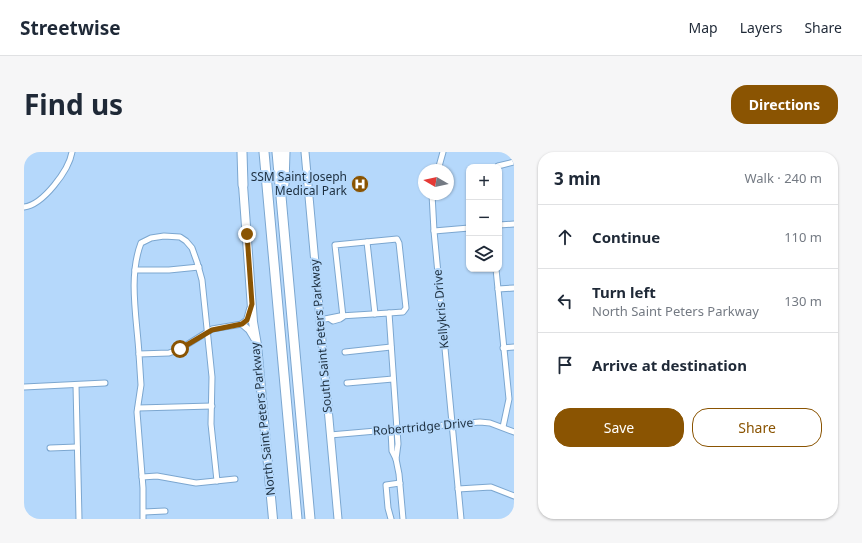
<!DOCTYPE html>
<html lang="en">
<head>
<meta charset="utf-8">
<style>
	body { margin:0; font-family:"Noto Sans",sans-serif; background:#f6f6f7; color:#1f2937 }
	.controls { position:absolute; right:12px; top:12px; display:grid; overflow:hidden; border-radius:8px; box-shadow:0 1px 3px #0004 }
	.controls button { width:36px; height:36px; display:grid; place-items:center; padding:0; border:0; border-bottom:1px solid #e0e1e3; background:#fff; color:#1f2937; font:20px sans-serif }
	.compass { position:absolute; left:394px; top:12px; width:36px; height:36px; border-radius:50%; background:#fff; box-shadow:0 1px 3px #0004; rotate:279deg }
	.stop { position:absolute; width:12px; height:12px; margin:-9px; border:3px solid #8a5402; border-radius:50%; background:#fff }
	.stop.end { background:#8a5402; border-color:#fff; box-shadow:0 1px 4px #0008 }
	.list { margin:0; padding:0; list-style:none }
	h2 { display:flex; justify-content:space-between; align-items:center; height:52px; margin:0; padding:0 16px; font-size:17px }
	h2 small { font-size:13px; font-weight:400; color:#747a83 }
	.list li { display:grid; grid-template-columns:26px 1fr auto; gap:12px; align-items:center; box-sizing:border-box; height:64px; padding:0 16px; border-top:1px solid #e0e1e3 }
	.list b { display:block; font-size:15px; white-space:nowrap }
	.list p { margin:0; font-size:13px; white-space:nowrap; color:#747a83 }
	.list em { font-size:13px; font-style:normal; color:#747a83 }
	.actions { display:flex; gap:8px; padding:12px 16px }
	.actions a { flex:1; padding:9px 0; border:1px solid #8a5402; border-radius:16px; text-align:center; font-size:14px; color:#8a5402 }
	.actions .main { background:#8a5402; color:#fff }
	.icon { flex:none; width:22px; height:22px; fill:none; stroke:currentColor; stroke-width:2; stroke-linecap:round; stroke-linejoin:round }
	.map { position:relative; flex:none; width:490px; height:367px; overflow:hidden; border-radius:16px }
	header { display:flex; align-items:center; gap:24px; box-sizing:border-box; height:56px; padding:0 20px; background:#fff; border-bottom:1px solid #e0e1e3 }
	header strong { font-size:19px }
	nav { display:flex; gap:22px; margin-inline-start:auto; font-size:14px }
	.intro { display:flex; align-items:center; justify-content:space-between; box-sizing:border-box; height:96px; padding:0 24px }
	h1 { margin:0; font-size:28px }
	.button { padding:10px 18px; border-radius:16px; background:#8a5402; color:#fff; font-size:14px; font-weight:700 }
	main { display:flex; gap:24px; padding:0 24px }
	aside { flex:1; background:#fff; border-radius:16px; box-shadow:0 1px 3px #0004 }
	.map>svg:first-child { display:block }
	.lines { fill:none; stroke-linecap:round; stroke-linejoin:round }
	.minor-casing { stroke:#7ca7d0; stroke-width:7 }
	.tertiary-casing { stroke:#7ca7d0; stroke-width:8 }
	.secondary-casing { stroke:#7ca7d0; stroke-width:9 }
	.primary-casing { stroke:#7ca7d0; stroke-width:10 }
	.motorway-casing { stroke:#7ca7d0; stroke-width:11 }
	.minor { stroke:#fff; stroke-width:5 }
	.tertiary { stroke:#fff; stroke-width:6 }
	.secondary { stroke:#fff; stroke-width:7 }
	.primary { stroke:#fff; stroke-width:8 }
	.motorway { stroke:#fff; stroke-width:9 }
	.route { stroke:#8a5402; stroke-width:5 }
	.labels { text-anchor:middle; stroke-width:4; stroke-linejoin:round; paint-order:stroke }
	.poi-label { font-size:12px; fill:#1c2e3e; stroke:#b5d8fb; text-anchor:end }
	.street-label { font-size:12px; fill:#1c2e3e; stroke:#b5d8fb }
</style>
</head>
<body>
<header>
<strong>Streetwise</strong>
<nav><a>Map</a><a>Layers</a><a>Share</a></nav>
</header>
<div class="intro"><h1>Find us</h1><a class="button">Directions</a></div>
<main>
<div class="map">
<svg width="490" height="367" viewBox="0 0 490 367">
	<rect width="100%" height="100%" fill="#b5d8fb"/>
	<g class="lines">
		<defs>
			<g id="minor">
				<path d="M474,14l16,-4"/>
				<path d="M414,18l5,-18"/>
				<path d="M408,42l2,37 27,288"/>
				<path d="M0,55c19,-2 45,-37 48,-55"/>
				<path d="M475,73l15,-1"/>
				<path d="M410,79l35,-3"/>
				<path d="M343,90l8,72"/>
				<path d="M472,117l13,130 -6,28"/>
				<path d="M111,118h34l30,-3"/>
				<path d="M474,137l16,-1"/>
				<path d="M306,167l3,2 7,-2 3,-2 -8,-72 62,-6 2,4 7,65 -3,4 -14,1"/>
				<path d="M296,168l20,-4 49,-3 9,131 -2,15"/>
				<path d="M479,196l11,-1"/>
				<path d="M321,200l46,-5"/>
				<path d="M115,202c-2,-35 -11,-77 2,-111l10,-5 13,-2 16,1 6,4 6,7 5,14 5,18 10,97 -1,47 6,57"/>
				<path d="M323,231l46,-4"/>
				<path d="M52,233l3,134"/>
				<path d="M0,235l81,-4"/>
				<path d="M114,256l74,-2"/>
				<path d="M367,278l1,21 4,8 3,15 4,45"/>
				<path d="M306,283l150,-13 10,1 24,9"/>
				<path d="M26,296l27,-1"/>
				<path d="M118,325l15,-1 39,7 39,-4"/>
				<path d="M434,337l33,-2 23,9"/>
				<path d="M120,360l21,-1"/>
				<path d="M119,367v-31l-6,-76 4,-27 -2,-31 30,-1 11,-4 32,-20 30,-5"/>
				<path d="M367,367l-3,-11 -2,-23 14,-2"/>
			</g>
			<path id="tertiary" d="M226,157l-3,11 -5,4 7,6 6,10"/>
			<path id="secondary" d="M281,0l33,367"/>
			<path id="primary" d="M219,33l10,137 4,23 16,174"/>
			<g id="motorway">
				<path d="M218,0l1,33"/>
				<path d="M240,0l33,367"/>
				<path d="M253,0l33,367"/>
				<path d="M260,32l1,-32"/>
			</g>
		</defs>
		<use href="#minor" class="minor-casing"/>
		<use href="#tertiary" class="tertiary-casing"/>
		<use href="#secondary" class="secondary-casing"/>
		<use href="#primary" class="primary-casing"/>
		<use href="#motorway" class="motorway-casing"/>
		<use href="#minor" class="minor"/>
		<use href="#tertiary" class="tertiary"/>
		<use href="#secondary" class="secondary"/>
		<use href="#primary" class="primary"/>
		<use href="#motorway" class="motorway"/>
	</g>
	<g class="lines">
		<path class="route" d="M156,197l32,-19 30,-6 5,-4 5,-16 -5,-70"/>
	</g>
	<defs>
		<symbol id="hospital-disc" viewBox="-11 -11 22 22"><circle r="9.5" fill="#8a5402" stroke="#b5d8fb"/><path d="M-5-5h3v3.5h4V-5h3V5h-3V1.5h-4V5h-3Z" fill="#fff"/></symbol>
	</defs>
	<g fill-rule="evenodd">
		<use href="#hospital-disc" x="326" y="22" width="20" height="20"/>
	</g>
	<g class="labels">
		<g class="poi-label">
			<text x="323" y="29">SSM Saint Joseph<tspan x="323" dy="14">Medical Park</tspan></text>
		</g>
		<g class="street-label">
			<text transform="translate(417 157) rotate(-95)" y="4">Kellykris Drive</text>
			<text transform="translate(297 184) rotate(-95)" y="4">South Saint Peters Parkway</text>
			<text transform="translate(239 267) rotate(-96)" y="4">North Saint Peters Parkway</text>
			<text transform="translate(399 275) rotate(-5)" y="4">Robertridge Drive</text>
		</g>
	</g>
</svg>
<div class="controls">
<button>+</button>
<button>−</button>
<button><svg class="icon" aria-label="layers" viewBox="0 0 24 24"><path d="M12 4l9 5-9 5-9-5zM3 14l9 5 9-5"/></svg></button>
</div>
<svg class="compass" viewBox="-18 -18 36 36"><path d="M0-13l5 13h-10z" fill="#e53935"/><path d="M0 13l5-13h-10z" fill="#747a83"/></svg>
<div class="stop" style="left:156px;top:197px"></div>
<div class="stop end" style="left:223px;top:82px"></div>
</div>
<aside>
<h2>3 min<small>Walk · 240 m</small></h2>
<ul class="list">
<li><svg class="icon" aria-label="ahead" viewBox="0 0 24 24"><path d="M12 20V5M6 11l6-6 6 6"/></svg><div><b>Continue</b></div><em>110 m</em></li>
<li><svg class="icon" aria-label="left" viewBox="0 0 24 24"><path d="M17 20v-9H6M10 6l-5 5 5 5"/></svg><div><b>Turn left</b><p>North Saint Peters Parkway</p></div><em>130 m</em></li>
<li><svg class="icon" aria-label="arrive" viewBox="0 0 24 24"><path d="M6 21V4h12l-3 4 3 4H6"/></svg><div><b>Arrive at destination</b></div></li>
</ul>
<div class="actions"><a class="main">Save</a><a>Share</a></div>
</aside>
</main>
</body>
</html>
